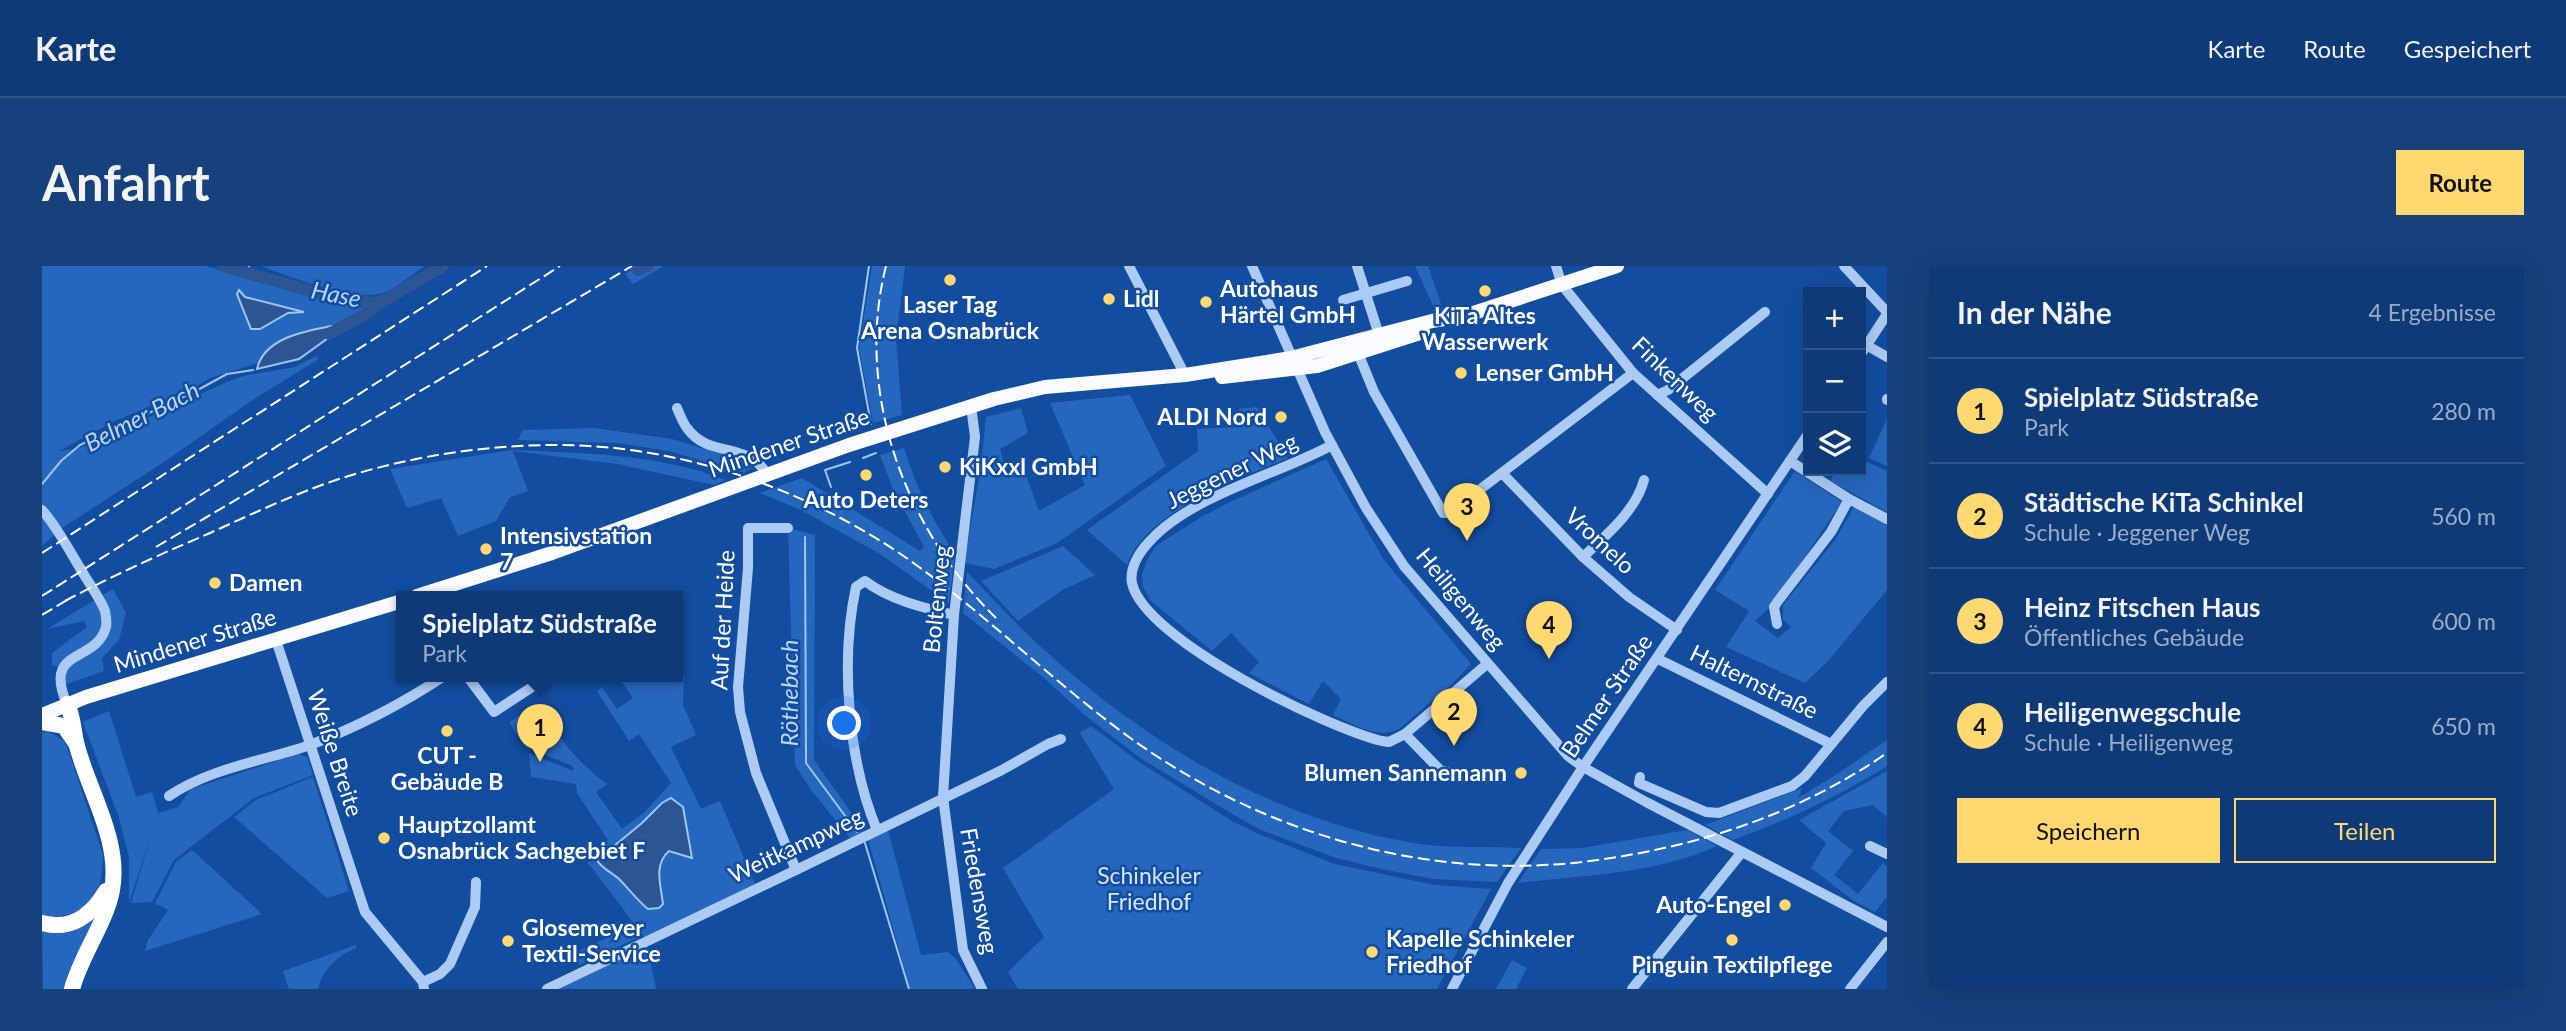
<!DOCTYPE html>
<html lang="de">
<head>
<meta charset="utf-8">
<style>
	body { margin:0; font-family:Lato,sans-serif; background:#17417d; color:#f1f3f6 }
	.controls { position:absolute; right:21px; top:21px; display:grid; overflow:hidden; border-radius:0px; box-shadow:0 7px 28px #0002 }
	.controls button { width:63px; height:63px; display:grid; place-items:center; padding:0; border:0; border-bottom:2px solid #2e548a; background:#0e3a78; color:#f1f3f6; font:35px sans-serif }
	.you { position:absolute; left:803px; top:458px; width:24px; height:24px; margin:-18px; border:5px solid #fff; border-radius:50%; background:#1a73e8; box-shadow:0 0 0 10px #1a73e833 }
	.badge { display:grid; place-items:center; width:46px; height:46px; border-radius:50%; background:#ffd96f; color:#111; font-size:23px; font-weight:700 }
	.pin { position:absolute; translate:-50% -58px; filter:drop-shadow(0 2px 4px #0008) }
	.pin::after { content:''; position:absolute; top:37px; width:24px; height:21px; background:inherit; clip-path:polygon(0 0,100% 0,50% 100%) }
	.popup { position:absolute; left:354px; top:325px; width:287px; height:91px; box-sizing:border-box; display:grid; place-content:center; border-radius:0px; background:#0e3a78; filter:drop-shadow(0 2px 5px #0005); font-size:23px; white-space:nowrap; color:#9badc6 }
	.popup b { font-size:26px; color:#f1f3f6 }
	.popup::after { content:''; position:absolute; left:50%; top:100%; margin-left:-14px; border:14px solid transparent; border-top-color:#0e3a78 }
	.list { margin:0; padding:0; list-style:none }
	h2 { display:flex; justify-content:space-between; align-items:center; height:91px; margin:0; padding:0 28px; font-size:30px }
	h2 small { font-size:23px; font-weight:400; color:#9badc6 }
	.list li { display:grid; grid-template-columns:46px 1fr auto; gap:21px; align-items:center; box-sizing:border-box; height:105px; padding:0 28px; border-top:2px solid #2e548a }
	.list b { display:block; font-size:26px; white-space:nowrap }
	.list p { margin:0; font-size:23px; white-space:nowrap; color:#9badc6 }
	.list em { font-size:23px; font-style:normal; color:#9badc6 }
	.actions { display:flex; gap:14px; padding:21px 28px }
	.actions a { flex:1; padding:16px 0; border:2px solid #ffd96f; border-radius:0px; text-align:center; font-size:24px; color:#ffd96f }
	.actions .main { background:#ffd96f; color:#111 }
	.icon { flex:none; width:38px; height:38px; fill:none; stroke:currentColor; stroke-width:2; stroke-linecap:round; stroke-linejoin:round }
	.map { position:relative; flex:none; width:1845px; height:723px; overflow:hidden; border-radius:0px }
	header { display:flex; align-items:center; gap:42px; box-sizing:border-box; height:98px; padding:0 35px; background:#0e3a78; border-bottom:2px solid #2e548a }
	header strong { font-size:33px }
	nav { display:flex; gap:38px; margin-inline-start:auto; font-size:24px }
	.intro { display:flex; align-items:center; justify-content:space-between; box-sizing:border-box; height:168px; padding:0 42px }
	h1 { margin:0; font-size:49px }
	.button { padding:18px 32px; border-radius:0px; background:#ffd96f; color:#111; font-size:24px; font-weight:700 }
	main { display:flex; gap:42px; padding:0 42px }
	aside { flex:1; background:#0e3a78; border-radius:0px; box-shadow:0 7px 28px #0002 }
	.map>svg:first-child { display:block }
	.green { fill:#2667be }
	.water { fill:#2b5593; stroke:#9ec5f7; stroke-width:2 }
	.lines { fill:none; stroke-linecap:round; stroke-linejoin:round }
	.stream { stroke:#9ec5f7; stroke-width:2 }
	.river { stroke:#2b5593; stroke-width:12 }
	.minor { stroke:#accbf4; stroke-width:10 }
	.major { stroke:#f9fbff; stroke-width:14 }
	.highway { stroke:#fff; stroke-width:16 }
	.rail { stroke:#fff; stroke-width:2; stroke-dasharray:12 5; stroke-linecap:butt }
	.poi-dot { fill:#ffd96f; stroke:#134da0; stroke-width:2.5 }
	.labels { text-anchor:middle; stroke-width:5; stroke-linejoin:round; paint-order:stroke }
	.poi-label { font-size:23px; font-weight:bold; fill:#fff; stroke:#134da0; text-anchor:start }
	.street-label { font-size:23px; fill:#fff; stroke:#134da0 }
	.park-label { font-size:23px; fill:#d4e6fe; stroke:#134da0 }
	.water-label { font-size:24px; font-style:italic; fill:#b8d5fa; stroke:#134da0 }
</style>
</head>
<body>
<header>
<strong>Karte</strong>
<nav><a>Karte</a><a>Route</a><a>Gespeichert</a></nav>
</header>
<div class="intro"><h1>Anfahrt</h1><a class="button">Route</a></div>
<main>
<div class="map">
<svg width="1845" height="723" viewBox="0 0 1845 723">
	<rect width="100%" height="100%" fill="#134da0"/>
	<g class="green">
		<path d="M0,0h164l85,25 76,18 -29,18 -7,-1 -25,4 -16,6 -26,18 -6,9 -48,15 -20,12 -73,30 -58,31 21,-3 147,-66 16,-6 52,-9 21,-11 3,3 -65,40 -90,63 -102,66 -20,18z"/>
		<path d="M219,0h164c-13,8 -28,22 -42,27 -27,9 -96,-17 -122,-27z"/>
		<path d="M596,0h26l-31,18 -8,-10z"/>
		<path d="M830,0h33l-9,73 6,76 -29,8 -14,-75z"/>
		<path d="M1373,0h13l15,44h-8z"/>
		<path d="M1088,129l36,71 -109,77 -63,26 -30,-6 17,-96 5,-50 35,-9 7,25 -28,16 8,27 17,-4 14,39 46,-26 -35,-82z"/>
		<path d="M1215,141l31,51c-48,20 -143,54 -161,107l-40,-35 111,-79 -1,-22 41,-2 1,-18z"/>
		<path d="M1845,153v47l-18,-8z"/>
		<path d="M552,162l78,11 78,24 2,4 -8,6 -75,-22 -52,-8 -99,-3 5,-10z"/>
		<path d="M862,182c14,43 27,69 51,106l-6,49 -69,-49 -81,-45 -39,-16 42,-15 118,73 4,-4 -30,-56 -14,-36z"/>
		<path d="M470,184c70,3 148,4 214,30l-12,5 -97,-21 -104,-13 15,40 -18,6 -14,24 -38,15 -17,-38 -34,10 -17,-39z"/>
		<path d="M1284,193l58,101 87,104 -20,21 -52,44c-22,11 -45,-5 -66,-14l8,-16 -18,-18 -14,23 -60,-31 10,-11 -28,-29 -19,18 -61,-50 -8,-14 -1,-13 6,-16 9,-13 44,-28 31,-16z"/>
		<path d="M1819,193l26,12v41l-57,-31 7,-10h24z"/>
		<path d="M1753,205l47,31 -70,103 -17,16 23,17 13,-11 -8,-8v-14l52,-65 19,-33 33,16v67l-59,71 -23,22 -79,-36 23,-36 -34,-21z"/>
		<path d="M746,262l27,7 -1,225 53,75 20,-9 34,129 27,-3 8,7 19,30h-65l-43,-154 -14,7 -42,-52 -16,-25z"/>
		<path d="M1021,280l32,29 -31,14 -46,32 -37,-40z"/>
		<path d="M925,306c28,28 54,58 83,83 102,92 227,165 364,188 34,6 72,3 107,5l-24,34 -63,-3 -53,-10 -45,-11 -75,-28 -27,-15 -94,-57 -54,-42 -42,-38 -81,-65z"/>
		<path d="M71,323l13,24 -7,27 -17,18 2,13 -40,14 3,-17 -15,-3v-12l35,-26 -3,-6 -37,8z"/>
		<path d="M636,402l6,9 -1,28 13,30 -25,12 30,62 19,-8 35,83 -110,54 -59,-78 22,-20 -31,-47 -1,-9 -45,-7 -2,-24 44,18v-5l-48,-19 -16,-25 29,-18c22,34 36,56 69,80l-11,8 26,37 23,-17 26,-29 -32,-49 -10,7 -32,-50 5,-4 15,22 16,-11 -15,-22h60z"/>
		<path d="M67,445l27,86 16,-5 6,21 20,-6 13,-18 107,-35 9,3 6,18 -59,23 -80,62 -22,42 -21,1 22,-74 -24,74v-46l-10,-39 -36,-96z"/>
		<path d="M1049,460l48,36 93,59 29,14 74,29 99,21 57,4 -54,100h-419l-10,-17 36,-35 -41,-69 111,-79 -34,-56z"/>
		<path d="M5,465l16,9 5,9 35,106c0,45 -17,63 -61,62v-184z"/>
		<path d="M1845,474v26c-49,31 -100,54 -154,74l-28,-15 97,-37 -4,10 39,-24z"/>
		<path d="M1845,505v46l-14,-12 -29,6 -16,20 25,20 -19,24 24,19 25,-31 4,3v31l-12,15 -21,-11 -43,-33 15,-25 -27,-23z"/>
		<path d="M271,511l36,114 -22,7 -93,-81 22,-17z"/>
		<path d="M1645,564l30,16c-61,28 -133,29 -199,37l23,-34 41,-1z"/>
		<path d="M150,584l70,64 -117,37 3,-11 20,-30 -13,-7 21,-41z"/>
		<path d="M59,639l-32,84h-26l-1,-62z"/>
		<path d="M593,659l7,11 -63,29 -9,-10z"/>
		<path d="M314,679v3c-18,8 -33,20 -38,41h-29l-6,-18z"/>
		<path d="M605,679l9,44h-103z"/>
		<path d="M1470,694l15,8 -11,21h-20z"/>
	</g>
	<g class="water">
		<path d="M197,24l6,7 59,15 -16,1 -28,16h-9l-14,-35z"/>
		<path d="M289,60l11,2 -43,31 -42,10c7,-31 48,-38 74,-43z"/>
		<path d="M629,532l12,9 9,51 -23,-7c-16,14 -8,35 -6,53l-4,4 -11,1c-11,-9 -19,-20 -29,-30 -8,-7 -18,-11 -22,-19l45,-37 20,-20z"/>
	</g>
	<g class="lines">
		<g class="stream">
			<path d="M827,0l-12,82 14,76"/>
			<path d="M206,7l1,-7"/>
			<path d="M821,192l13,-5"/>
			<path d="M0,218l19,-23 19,-16 114,-53 33,-18 26,-4"/>
			<path d="M789,221l-6,-17 25,-8"/>
			<path d="M763,271l1,226 51,69"/>
			<path d="M823,577l44,146"/>
		</g>
		<g class="river">
			<path d="M181,0l95,27 41,9 21,1 63,-37"/>
			<path d="M593,0l3,4 10,-4"/>
			<path d="M287,68l37,-20 14,-11"/>
		</g>
		<g class="minor">
			<path d="M1087,0l56,109"/>
			<path d="M1210,0l73,166 41,76 38,58 164,190 15,11 63,35 241,125"/>
			<path d="M1315,0l22,69 -1,4"/>
			<path d="M1514,0l6,19 71,88 135,121"/>
			<path d="M1802,0l43,46"/>
			<path d="M1301,34l64,-19"/>
			<path d="M1824,79l21,12"/>
			<path d="M1316,87l16,39 69,121h6l184,-140"/>
			<path d="M1819,88l26,-40"/>
			<path d="M1615,129l11,-5 97,-78"/>
			<path d="M1845,133v1"/>
			<path d="M929,140l4,31 -21,178 -11,182 20,153 19,39"/>
			<path d="M635,142c3,7 6,15 10,20 22,31 59,12 80,46"/>
			<path d="M1290,179c-53,29 -142,51 -182,96 -10,10 -21,27 -18,42 12,57 196,145 250,158l7,1 16,-8 82,-70"/>
			<path d="M1748,195l59,38 38,20"/>
			<path d="M1460,207l81,84 46,40 48,33"/>
			<path d="M0,244c16,18 28,42 41,63 7,12 17,25 22,38 1,5 2,10 1,16 -10,37 -64,20 -39,77"/>
			<path d="M746,262h-40v40l-10,119 2,25 16,61 40,97"/>
			<path d="M1541,291c22,-21 53,-46 61,-77"/>
			<path d="M1735,358l-3,-17 4,-6 53,-69 18,-33"/>
			<path d="M234,374l89,272 58,70 1,7"/>
			<path d="M1616,393l173,85"/>
			<path d="M425,410l27,36 55,-36"/>
			<path d="M1363,468l35,36 13,4"/>
			<path d="M1598,511l-1,6 67,29 13,1 73,-27 13,-10 58,-70 24,-24"/>
			<path d="M127,530c41,-28 95,-35 141,-51 47,-18 92,-41 134,-69"/>
			<path d="M835,564c-29,-69 -37,-170 -21,-243l9,-6c25,19 59,27 89,34"/>
			<path d="M1828,580l17,8"/>
			<path d="M381,716l17,-8 10,-10 25,-57 1,-25"/>
			<path d="M505,723l249,-119 206,-100 46,-26 13,-5"/>
			<path d="M1410,723l56,-106 75,-116 225,-333"/>
			<path d="M1590,723l110,-137"/>
			<path d="M1808,723l37,-47"/>
		</g>
		<g class="major">
			<path d="M1413,53l162,-53"/>
			<path d="M1180,111l95,-11 106,-34"/>
			<path d="M375,330l135,-43 297,-108 145,-46 51,-12 140,-12 106,-17 141,-37 31,-5"/>
			<path d="M0,449l44,-18 316,-96"/>
		</g>
		<g class="highway">
			<path d="M25,438c7,14 6,28 10,42 12,46 44,95 35,144 -6,33 -31,65 -40,99"/>
			<path d="M0,456l22,4 11,16"/>
			<path d="M0,657c29,8 50,-8 64,-32"/>
		</g>
		<g class="rail">
			<path d="M844,0c-32,126 19,263 110,352"/>
			<path d="M114,281l476,-281"/>
			<path d="M0,287l445,-287"/>
			<path d="M0,330l518,-330"/>
			<path d="M23,335c47,-25 96,-47 145,-68 42,-19 84,-39 129,-54 87,-28 185,-40 276,-31 108,12 217,55 304,119 73,53 137,117 210,170 132,96 298,145 461,124 107,-14 207,-46 297,-108"/>
			<path d="M0,349l30,-18"/>
		</g>
	</g>
	<g class="poi-dot">
		<circle cx="908" cy="14" r="7"/>
		<circle cx="1443" cy="25" r="7"/>
		<circle cx="1067" cy="33" r="7"/>
		<circle cx="1164" cy="36" r="7"/>
		<circle cx="1419" cy="107" r="7"/>
		<circle cx="1239" cy="151" r="7"/>
		<circle cx="903" cy="201" r="7"/>
		<circle cx="824" cy="209" r="7"/>
		<circle cx="444" cy="283" r="7"/>
		<circle cx="173" cy="317" r="7"/>
		<circle cx="405" cy="465" r="7"/>
		<circle cx="1479" cy="507" r="7"/>
		<circle cx="342" cy="572" r="7"/>
		<circle cx="1743" cy="639" r="7"/>
		<circle cx="1690" cy="674" r="7"/>
		<circle cx="466" cy="675" r="7"/>
		<circle cx="1330" cy="686" r="7"/>
	</g>
	<g class="labels">
		<g class="poi-label">
			<text x="1178" y="31">Autohaus<tspan x="1178" dy="26">Härtel GmbH</tspan></text>
			<text x="1081" y="41">Lidl</text>
			<text x="908" y="47" text-anchor="middle">Laser Tag<tspan x="908" dy="26">Arena Osnabrück</tspan></text>
			<text x="1443" y="58" text-anchor="middle">KiTa Altes<tspan x="1443" dy="26">Wasserwerk</tspan></text>
			<text x="1433" y="115">Lenser GmbH</text>
			<text x="1225" y="159" text-anchor="end">ALDI Nord</text>
			<text x="917" y="209">KiKxxl GmbH</text>
			<text x="824" y="242" text-anchor="middle">Auto Deters</text>
			<text x="458" y="278">Intensivstation<tspan x="458" dy="26">7</tspan></text>
			<text x="187" y="325">Damen</text>
			<text x="405" y="498" text-anchor="middle">CUT -<tspan x="405" dy="26">Gebäude B</tspan></text>
			<text x="1465" y="515" text-anchor="end">Blumen Sannemann</text>
			<text x="356" y="567">Hauptzollamt<tspan x="356" dy="26">Osnabrück Sachgebiet F</tspan></text>
			<text x="1729" y="647" text-anchor="end">Auto-Engel</text>
			<text x="480" y="670">Glosemeyer<tspan x="480" dy="26">Textil-Service</tspan></text>
			<text x="1344" y="681">Kapelle Schinkeler<tspan x="1344" dy="26">Friedhof</tspan></text>
			<text x="1690" y="707" text-anchor="middle">Pinguin Textilpflege</text>
		</g>
		<g class="street-label">
			<text transform="translate(1633 113) rotate(44)" y="8">Finkenweg</text>
			<text transform="translate(747 177) rotate(-19)" y="8">Mindener Straße</text>
			<text transform="translate(1190 205) rotate(-26)" y="8">Jeggener Weg</text>
			<text transform="translate(1558 275) rotate(43)" y="8">Vromelo</text>
			<text transform="translate(895 333) rotate(-84)" y="8">Boltenweg</text>
			<text transform="translate(1419 333) rotate(50)" y="8">Heiligenweg</text>
			<text transform="translate(681 354) rotate(-87)" y="8">Auf der Heide</text>
			<text transform="translate(153 375) rotate(-17)" y="8">Mindener Straße</text>
			<text transform="translate(1712 416) rotate(26)" y="8">Halternstraße</text>
			<text transform="translate(1565 430) rotate(-56)" y="8">Belmer Straße</text>
			<text transform="translate(293 487) rotate(72)" y="8">Weiße Breite</text>
			<text transform="translate(754 580) rotate(-25)" y="8">Weitkampweg</text>
			<text transform="translate(937 625) rotate(80)" y="8">Friedensweg</text>
		</g>
		<g class="park-label">
			<text x="1107" y="618">Schinkeler<tspan x="1107" dy="26">Friedhof</tspan></text>
		</g>
		<g class="water-label">
			<text transform="translate(294 29) rotate(11)" y="8">Hase</text>
			<text transform="translate(100 151) rotate(-27)" y="8">Belmer Bach</text>
			<text transform="translate(748 427) rotate(-90)" y="8">Röthebach</text>
		</g>
	</g>
</svg>
<div class="controls">
<button>+</button>
<button>−</button>
<button><svg class="icon" aria-label="layers" viewBox="0 0 24 24"><path d="M12 4l9 5-9 5-9-5zM3 14l9 5 9-5"/></svg></button>
</div>
<div class="you"></div>
<div class="pin badge" style="left:498px;top:496px">1</div>
<div class="popup"><b>Spielplatz Südstraße</b>Park</div>
<div class="pin badge" style="left:1412px;top:480px">2</div>
<div class="pin badge" style="left:1425px;top:275px">3</div>
<div class="pin badge" style="left:1507px;top:393px">4</div>
</div>
<aside>
<h2>In der Nähe<small>4 Ergebnisse</small></h2>
<ul class="list">
<li><span class="badge">1</span><div><b>Spielplatz Südstraße</b><p>Park</p></div><em>280 m</em></li>
<li><span class="badge">2</span><div><b>Städtische KiTa Schinkel</b><p>Schule · Jeggener Weg</p></div><em>560 m</em></li>
<li><span class="badge">3</span><div><b>Heinz Fitschen Haus</b><p>Öffentliches Gebäude</p></div><em>600 m</em></li>
<li><span class="badge">4</span><div><b>Heiligenwegschule</b><p>Schule · Heiligenweg</p></div><em>650 m</em></li>
</ul>
<div class="actions"><a class="main">Speichern</a><a>Teilen</a></div>
</aside>
</main>
</body>
</html>
